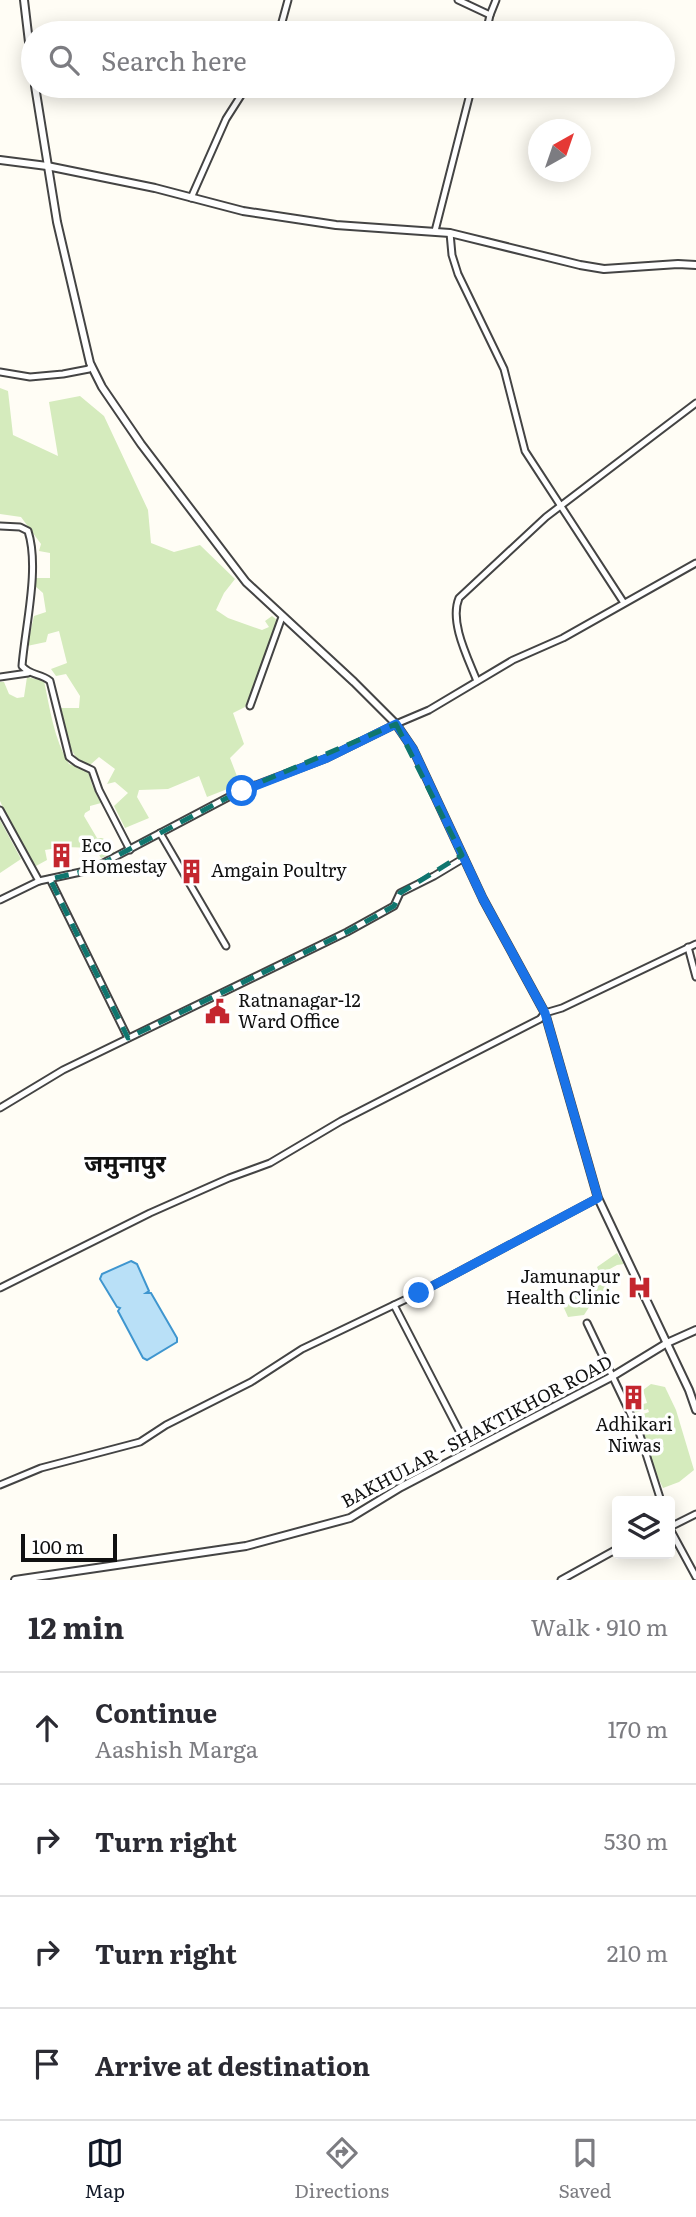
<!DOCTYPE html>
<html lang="en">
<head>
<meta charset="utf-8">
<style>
	body { margin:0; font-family:Literata,"Noto Sans Devanagari",serif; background:#f2f2f3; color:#2b2b33 }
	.controls { position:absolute; right:21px; bottom:21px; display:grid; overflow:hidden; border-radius:7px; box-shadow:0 4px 18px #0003 }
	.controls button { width:63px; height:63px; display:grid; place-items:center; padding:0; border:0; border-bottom:2px solid #e1e1e2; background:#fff; color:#2b2b33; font:35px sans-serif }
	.compass { position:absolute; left:528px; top:119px; width:63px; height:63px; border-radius:50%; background:#fff; box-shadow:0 4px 18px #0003; rotate:40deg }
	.scale { position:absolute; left:21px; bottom:18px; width:96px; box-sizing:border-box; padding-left:7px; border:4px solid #111; border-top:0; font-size:19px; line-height:24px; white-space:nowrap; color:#111; -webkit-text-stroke:5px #fff; paint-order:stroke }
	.stop { position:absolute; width:21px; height:21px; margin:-16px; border:5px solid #1a73e8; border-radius:50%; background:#fff }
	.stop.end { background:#1a73e8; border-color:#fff; box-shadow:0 2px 7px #0008 }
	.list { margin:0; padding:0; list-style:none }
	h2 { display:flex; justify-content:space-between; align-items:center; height:91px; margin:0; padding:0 28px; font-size:30px }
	h2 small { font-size:23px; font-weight:400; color:#7c7c81 }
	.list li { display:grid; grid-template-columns:46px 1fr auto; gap:21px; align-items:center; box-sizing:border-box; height:112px; padding:0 28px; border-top:2px solid #e1e1e2 }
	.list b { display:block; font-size:26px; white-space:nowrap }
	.list p { margin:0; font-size:23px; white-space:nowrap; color:#7c7c81 }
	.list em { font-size:23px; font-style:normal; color:#7c7c81 }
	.icon { flex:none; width:38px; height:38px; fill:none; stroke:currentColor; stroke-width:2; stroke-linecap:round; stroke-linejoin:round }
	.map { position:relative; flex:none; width:696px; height:1580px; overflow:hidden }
	.search { position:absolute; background:#fff; box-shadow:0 4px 18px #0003; left:21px; right:21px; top:21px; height:77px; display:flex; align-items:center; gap:18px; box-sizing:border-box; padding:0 24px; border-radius:38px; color:#7c7c81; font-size:26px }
	.sheet { height:539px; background:#fff }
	nav { display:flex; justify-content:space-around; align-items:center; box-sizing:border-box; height:98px; border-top:2px solid #e1e1e2; background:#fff; font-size:19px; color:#7c7c81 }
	nav a { display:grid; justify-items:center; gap:4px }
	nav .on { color:#111827 }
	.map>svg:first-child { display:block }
	.green { fill:#d5ebbd }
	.water { fill:#b9e0f7; stroke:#3f96cf; stroke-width:2 }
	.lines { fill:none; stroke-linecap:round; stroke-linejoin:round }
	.minor-casing { stroke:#444; stroke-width:9 }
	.tertiary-casing { stroke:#444; stroke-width:10 }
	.minor { stroke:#fff; stroke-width:5 }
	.tertiary { stroke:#fff; stroke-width:6 }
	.route { stroke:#1a73e8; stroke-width:9 }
	.marked { fill:none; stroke:#0f766e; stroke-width:5; stroke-dasharray:14 9; stroke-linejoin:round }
	.labels { text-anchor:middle; stroke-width:7; stroke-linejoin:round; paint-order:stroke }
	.poi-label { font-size:18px; fill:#111; stroke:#fff; text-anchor:start }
	.street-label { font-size:18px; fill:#111; stroke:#fff }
	.district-label { font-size:24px; font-weight:bold; fill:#111; stroke:#fff }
</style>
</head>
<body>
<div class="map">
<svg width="696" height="1580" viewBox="0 0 696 1580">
	<rect width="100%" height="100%" fill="#fffdf5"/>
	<g class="green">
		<path d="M0,388l8,3 5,44 45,21 -9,-54 31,-6 24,20 44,94 3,33 23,9 26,-7 35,34 -11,14 -8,17 12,8 34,12 7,-3 -4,-6 7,-5 9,7 -36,84 -12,6 11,31 -14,14 10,26 -33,13 -8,-21 -31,13 -29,1 -2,7 12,21 -24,10 -11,-22 14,-13 -13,-11 -8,2 8,-15 -16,-12 -9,8 -13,-6 -6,-10 -10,-41h18l1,-12 -14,-22 -10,2 -5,-7 16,-6 -8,-32 -11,3 -2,8 -19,4 7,-30 12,-4 -3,-19 -8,-7 1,-8h14v-25l-11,-2 2,-7 -20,-27 -21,-3z"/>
		<path d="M27,677l17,4c6,28 10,58 25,83l19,6 4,15 9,18 -11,3v4l-5,3 -1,3 13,22h5l4,2 2,6 7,7 -14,5 -6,-10 -31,-1 -19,3 2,10 -11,6 -20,-30 -16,-35v-119h4l5,12 8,4 7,-1z"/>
		<path d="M0,820l21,39 -21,14z"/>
		<path d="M617,1253l7,11 -7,1 -9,5 6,14 -19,14 -11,17 -16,2 -8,-18 41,-22 -4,-10z"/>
		<path d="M651,1384l14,3 11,23 18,60 -15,12 -16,6c-12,-23 -16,-48 -28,-71l14,-5 -1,-3 -14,4 -2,-6 15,-4 -4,-13z"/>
	</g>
	<path class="water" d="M131,1261l6,3 12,27 -3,2h5l26,45v4l-30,18 -4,-2 -25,-47 2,-3 -3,-1 -17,-28 2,-5z"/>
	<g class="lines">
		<defs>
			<g id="minor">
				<path d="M458,0l32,15 -4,18"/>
				<path d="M490,15l6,-15"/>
				<path d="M279,33l9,-33"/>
				<path d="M191,198l35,-79 21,-33"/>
				<path d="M435,231l37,-145"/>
				<path d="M450,233l2,22 6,19 46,95 21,82 99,152"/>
				<path d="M0,372l30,5 33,-3 26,-5 2,-4"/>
				<path d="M0,526l20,1 8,4c12,37 -3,96 -6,135 9,10 18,7 28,15l19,76 8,6 15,7 7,20 31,60"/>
				<path d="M0,677l28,-4"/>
				<path d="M477,681c-9,-23 -28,-59 -18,-83l87,-81 150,-114"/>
				<path d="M250,706l32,-89"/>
				<path d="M0,810l39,71"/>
				<path d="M160,833l66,113"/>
				<path d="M50,879l78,159"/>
				<path d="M0,900l39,-19 51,-11 150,-79 87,-33 69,-34 33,-14 84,-50 50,-22 133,-75"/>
				<path d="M688,947l8,30"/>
				<path d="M0,1108l63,-38 284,-138 47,-26 6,-13 34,-17 30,-18"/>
				<path d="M0,1288l150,-75 79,-35 41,-15 71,-42 199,-102 5,-6 17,-5 134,-64"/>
				<path d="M394,1305l75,145"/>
				<path d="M587,1323l52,109 22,69"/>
				<path d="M0,1485l41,-17 99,-26 26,-17 85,-43 51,-33 117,-56 179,-95"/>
				<path d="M670,1527l26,-13"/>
				<path d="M670,1529l26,48"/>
				<path d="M561,1580l56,-31"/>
			</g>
			<g id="tertiary">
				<path d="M24,0l9,76"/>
				<path d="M35,86l22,136 33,141 12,24 39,57 105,138 108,100 42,42 17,25 70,150 62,114 53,185 91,192 7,20"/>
				<path d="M0,160l47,6 108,22 88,23 93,14 114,8 130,32 24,4 74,-5 18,1"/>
				<path d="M15,1580l231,-34 104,-28 51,-31 212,-111 54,-33 29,-13"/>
			</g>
		</defs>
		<use href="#minor" class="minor-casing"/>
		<use href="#tertiary" class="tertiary-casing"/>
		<use href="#minor" class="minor"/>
		<use href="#tertiary" class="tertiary"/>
	</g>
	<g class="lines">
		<path class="route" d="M242,791l85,-33 69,-34 17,25 70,150 62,114 53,185 -179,95"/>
	</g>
	<path class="marked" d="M396,724l66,131 -62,38 -6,13 -47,26 -219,106 -78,-159 40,-9 150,-79z"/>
	<defs>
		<symbol id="building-bare" viewBox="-9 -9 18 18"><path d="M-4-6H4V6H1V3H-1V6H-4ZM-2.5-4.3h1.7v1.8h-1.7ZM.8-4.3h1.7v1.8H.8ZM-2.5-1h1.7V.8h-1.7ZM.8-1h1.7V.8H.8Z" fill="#c4262e" stroke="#fff" stroke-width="2.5" paint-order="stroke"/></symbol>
		<symbol id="civic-bare" viewBox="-9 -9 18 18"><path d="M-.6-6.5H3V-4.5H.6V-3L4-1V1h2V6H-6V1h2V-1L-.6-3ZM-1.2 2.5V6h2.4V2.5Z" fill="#c4262e" stroke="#fff" stroke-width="2.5" paint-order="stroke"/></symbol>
		<symbol id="hospital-bare" viewBox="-9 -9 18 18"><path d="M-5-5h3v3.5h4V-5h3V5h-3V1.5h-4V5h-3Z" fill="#c4262e" stroke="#fff" stroke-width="2.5" paint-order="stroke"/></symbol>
	</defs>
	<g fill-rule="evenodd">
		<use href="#building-bare" x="44" y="838" width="35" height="35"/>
		<use href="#building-bare" x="174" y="854" width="35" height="35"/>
		<use href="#civic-bare" x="200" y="994" width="35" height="35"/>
		<use href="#hospital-bare" x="622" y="1270" width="35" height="35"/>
		<use href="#building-bare" x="616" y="1380" width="35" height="35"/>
	</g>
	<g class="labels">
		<g class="poi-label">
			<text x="81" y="852">Eco<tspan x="81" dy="21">Homestay</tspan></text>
			<text x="211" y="877">Amgain Poultry</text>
			<text x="238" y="1007">Ratnanagar-12<tspan x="238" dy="21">Ward Office</tspan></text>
			<text x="620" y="1283" text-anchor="end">Jamunapur<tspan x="620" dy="21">Health Clinic</tspan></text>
			<text x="634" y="1431" text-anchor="middle">Adhikari<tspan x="634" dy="21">Niwas</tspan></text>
		</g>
		<g class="street-label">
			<text transform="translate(477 1432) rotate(-28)" y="6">BAKHULAR - SHAKTIKHOR ROAD</text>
		</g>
		<g class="district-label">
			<text x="125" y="1172">जमुनापुर</text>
		</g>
	</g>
</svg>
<div class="controls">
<button><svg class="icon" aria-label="layers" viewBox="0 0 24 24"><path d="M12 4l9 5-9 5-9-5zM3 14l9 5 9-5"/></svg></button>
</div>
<svg class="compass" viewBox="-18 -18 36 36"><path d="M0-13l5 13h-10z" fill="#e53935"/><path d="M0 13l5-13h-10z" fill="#7c7c81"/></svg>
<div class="scale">100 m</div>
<div class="stop" style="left:242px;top:791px"></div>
<div class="stop end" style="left:419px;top:1293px"></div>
<div class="search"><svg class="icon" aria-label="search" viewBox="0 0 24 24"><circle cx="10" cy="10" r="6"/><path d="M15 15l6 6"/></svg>Search here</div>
</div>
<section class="sheet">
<h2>12 min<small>Walk · 910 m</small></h2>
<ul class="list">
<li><svg class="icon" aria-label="ahead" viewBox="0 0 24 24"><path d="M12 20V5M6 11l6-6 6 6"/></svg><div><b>Continue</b><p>Aashish Marga</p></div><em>170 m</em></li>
<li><svg class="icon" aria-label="right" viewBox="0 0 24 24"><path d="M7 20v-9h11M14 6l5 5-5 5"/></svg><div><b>Turn right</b></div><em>530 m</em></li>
<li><svg class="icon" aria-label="right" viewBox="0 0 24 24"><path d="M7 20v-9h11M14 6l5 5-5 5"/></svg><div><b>Turn right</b></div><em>210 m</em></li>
<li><svg class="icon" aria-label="arrive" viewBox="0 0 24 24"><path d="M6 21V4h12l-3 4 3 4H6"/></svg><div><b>Arrive at destination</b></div></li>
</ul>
</section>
<nav>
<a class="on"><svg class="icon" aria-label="map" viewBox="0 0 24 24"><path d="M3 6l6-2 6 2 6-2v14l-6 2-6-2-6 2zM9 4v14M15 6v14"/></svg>Map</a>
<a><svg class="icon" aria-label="directions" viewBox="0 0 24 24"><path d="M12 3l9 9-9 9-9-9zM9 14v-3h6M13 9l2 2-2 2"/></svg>Directions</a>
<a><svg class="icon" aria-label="saved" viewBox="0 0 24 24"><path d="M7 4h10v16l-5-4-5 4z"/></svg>Saved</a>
</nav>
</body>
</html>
